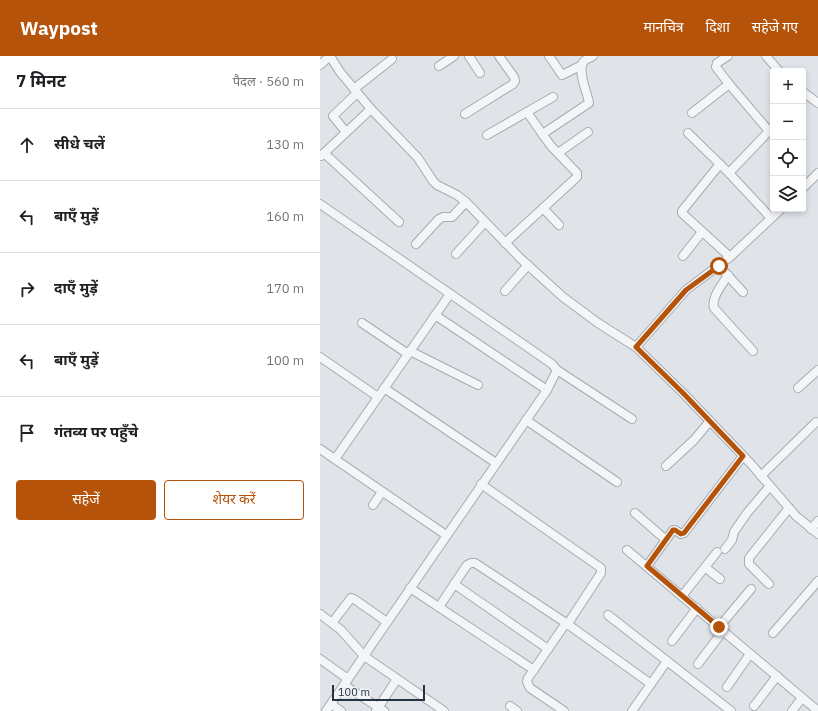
<!DOCTYPE html>
<html lang="hi">
<head>
<meta charset="utf-8">
<style>
	body { margin:0; font-family:"IBM Plex Sans","Noto Sans Devanagari",sans-serif; background:#f6f6f6; color:#202124 }
	.controls { position:absolute; right:12px; top:12px; display:grid; overflow:hidden; border-radius:4px; box-shadow:0 2px 6px #0003 }
	.controls button { width:36px; height:36px; display:grid; place-items:center; padding:0; border:0; border-bottom:1px solid #e0e0e0; background:#fff; color:#202124; font:20px sans-serif }
	.scale { position:absolute; left:12px; bottom:10px; width:93px; box-sizing:border-box; padding-left:4px; border:2px solid #283340; border-top:0; font-size:11px; line-height:14px; white-space:nowrap; color:#283340; -webkit-text-stroke:3px #eff3f6; paint-order:stroke }
	.stop { position:absolute; width:12px; height:12px; margin:-9px; border:3px solid #b45309; border-radius:50%; background:#fff }
	.stop.end { background:#b45309; border-color:#fff; box-shadow:0 1px 4px #0008 }
	.list { margin:0; padding:0; list-style:none }
	h2 { display:flex; justify-content:space-between; align-items:center; height:52px; margin:0; padding:0 16px; font-size:17px }
	h2 small { font-size:13px; font-weight:400; color:#757577 }
	.list li { display:grid; grid-template-columns:26px 1fr auto; gap:12px; align-items:center; box-sizing:border-box; height:72px; padding:0 16px; border-top:1px solid #e0e0e0 }
	.list b { display:block; font-size:15px; white-space:nowrap }
	.list em { font-size:13px; font-style:normal; color:#757577 }
	.actions { display:flex; gap:8px; padding:12px 16px }
	.actions a { flex:1; padding:9px 0; border:1px solid #b45309; border-radius:4px; text-align:center; font-size:14px; color:#b45309 }
	.actions .main { background:#b45309; color:#fff }
	.icon { flex:none; width:22px; height:22px; fill:none; stroke:currentColor; stroke-width:2; stroke-linecap:round; stroke-linejoin:round }
	.map { position:relative; flex:none; width:498px; height:655px; overflow:hidden }
	header { display:flex; align-items:center; gap:24px; box-sizing:border-box; height:56px; padding:0 20px; background:#b45309; color:#fff }
	header strong { font-size:19px }
	nav { display:flex; gap:22px; margin-inline-start:auto; font-size:14px }
	main { display:flex }
	aside { flex:1; background:#fff }
	.map>svg:first-child { display:block }
	.lines { fill:none; stroke-linecap:round; stroke-linejoin:round }
	.minor-casing { stroke:#a5abb3; stroke-width:10 }
	.minor { stroke:#f3f5f7; stroke-width:8 }
	.route { stroke:#b45309; stroke-width:5 }
</style>
</head>
<body>
<header>
<strong>Waypost</strong>
<nav><a>मानचित्र</a><a>दिशा</a><a>सहेजे गए</a></nav>
</header>
<main>
<aside>
<h2>7 मिनट<small>पैदल · 560 m</small></h2>
<ul class="list">
<li><svg class="icon" aria-label="ahead" viewBox="0 0 24 24"><path d="M12 20V5M6 11l6-6 6 6"/></svg><div><b>सीधे चलें</b></div><em>130 m</em></li>
<li><svg class="icon" aria-label="left" viewBox="0 0 24 24"><path d="M17 20v-9H6M10 6l-5 5 5 5"/></svg><div><b>बाएँ मुड़ें</b></div><em>160 m</em></li>
<li><svg class="icon" aria-label="right" viewBox="0 0 24 24"><path d="M7 20v-9h11M14 6l5 5-5 5"/></svg><div><b>दाएँ मुड़ें</b></div><em>170 m</em></li>
<li><svg class="icon" aria-label="left" viewBox="0 0 24 24"><path d="M17 20v-9H6M10 6l-5 5 5 5"/></svg><div><b>बाएँ मुड़ें</b></div><em>100 m</em></li>
<li><svg class="icon" aria-label="arrive" viewBox="0 0 24 24"><path d="M6 21V4h12l-3 4 3 4H6"/></svg><div><b>गंतव्य पर पहुँचे</b></div></li>
</ul>
<div class="actions"><a class="main">सहेजें</a><a>शेयर करें</a></div>
</aside>
<div class="map">
<svg width="498" height="655" viewBox="0 0 498 655">
	<rect width="100%" height="100%" fill="#e0e4e9"/>
	<g class="lines">
		<defs>
			<g id="minor">
				<path d="M10,0l10,16 31,37 47,49 15,23 4,4 20,10 9,7 55,57 42,38 35,26 38,24 48,47 67,70 45,52 22,18"/>
				<path d="M149,0l11,17"/>
				<path d="M229,0l13,19 20,-10"/>
				<path d="M408,0l-11,7 -1,4 13,17 40,47"/>
				<path d="M446,0l13,15"/>
				<path d="M0,9l10,-9"/>
				<path d="M119,10l15,-10"/>
				<path d="M34,33l38,-30"/>
				<path d="M483,36l15,11"/>
				<path d="M207,56l16,23"/>
				<path d="M372,57l37,-29"/>
				<path d="M145,58l48,-30 2,-3 -1,-4 -15,-21"/>
				<path d="M26,76l-13,-16 24,-23"/>
				<path d="M368,77l41,40 42,45"/>
				<path d="M167,79l66,-38"/>
				<path d="M4,97l75,69"/>
				<path d="M238,97l30,-21"/>
				<path d="M1,100l50,-47"/>
				<path d="M400,108l-38,47v2l48,44"/>
				<path d="M409,117l43,-45"/>
				<path d="M483,132l15,-15"/>
				<path d="M0,148l232,160 5,6 -10,20 -221,321"/>
				<path d="M223,152l16,17"/>
				<path d="M185,187l72,-66v-4l-26,-27 -8,-11 1,-2 45,-30c-1,-9 -13,-33 -5,-42 2,-2 6,-3 9,-5"/>
				<path d="M96,188l23,-25 4,-2h9l14,-15"/>
				<path d="M136,198l29,-32"/>
				<path d="M363,200l19,-24"/>
				<path d="M399,210l24,26"/>
				<path d="M408,219c-5,9 -17,22 -14,33l39,43"/>
				<path d="M185,235l23,-26"/>
				<path d="M115,259l112,75"/>
				<path d="M42,267l46,31"/>
				<path d="M316,291l50,-57 44,-33 51,-48"/>
				<path d="M90,295l68,34"/>
				<path d="M0,301l58,40"/>
				<path d="M237,314l75,49"/>
				<path d="M64,332l112,75"/>
				<path d="M478,332l20,-18"/>
				<path d="M206,364l91,62"/>
				<path d="M0,393l126,86"/>
				<path d="M15,403l115,-165"/>
				<path d="M346,410l28,-26 16,-19"/>
				<path d="M441,420l55,-54"/>
				<path d="M161,428l120,84v5l-34,52"/>
				<path d="M53,449l9,-13"/>
				<path d="M315,457l31,27"/>
				<path d="M491,473l7,-8"/>
				<path d="M405,493l7,-9 2,-8 13,-19 23,-27"/>
				<path d="M307,494l191,161"/>
				<path d="M327,510l26,-36h2l6,4 3,-1 59,-77"/>
				<path d="M386,512l14,11"/>
				<path d="M134,528l94,65"/>
				<path d="M449,528l-20,-20v-6l40,-50"/>
				<path d="M90,532l124,82"/>
				<path d="M362,540l35,-44"/>
				<path d="M119,551l28,-42 4,-2h4l91,60 85,61"/>
				<path d="M0,558l21,16 23,26 80,55"/>
				<path d="M288,559l123,96"/>
				<path d="M12,567l19,-25 3,1 33,23"/>
				<path d="M399,571l32,-38"/>
				<path d="M453,577l45,-52"/>
				<path d="M352,585l25,-33"/>
				<path d="M0,603l28,20"/>
				<path d="M378,608l25,-33"/>
				<path d="M24,629l40,26"/>
				<path d="M407,631l23,-33"/>
				<path d="M11,648l10,7"/>
				<path d="M190,650l7,5"/>
				<path d="M434,650l23,-30"/>
				<path d="M56,655l21,-32"/>
				<path d="M244,655l-34,-23 -3,-6 1,-4 38,-55"/>
				<path d="M312,655l35,-50"/>
				<path d="M472,655l10,-13"/>
			</g>
		</defs>
		<use href="#minor" class="minor-casing"/>
		<use href="#minor" class="minor"/>
	</g>
	<g class="lines">
		<path class="route" d="M399,571l-72,-61 26,-36h2l6,4 3,-1 59,-77 -59,-62 -48,-47 50,-57 33,-24"/>
	</g>
</svg>
<div class="controls">
<button>+</button>
<button>−</button>
<button><svg class="icon" aria-label="locate" viewBox="0 0 24 24"><circle cx="12" cy="12" r="6"/><path d="M12 2v4M12 18v4M2 12h4M18 12h4"/></svg></button>
<button><svg class="icon" aria-label="layers" viewBox="0 0 24 24"><path d="M12 4l9 5-9 5-9-5zM3 14l9 5 9-5"/></svg></button>
</div>
<div class="scale">100 m</div>
<div class="stop" style="left:399px;top:210px"></div>
<div class="stop end" style="left:399px;top:571px"></div>
</div>
</main>
</body>
</html>
